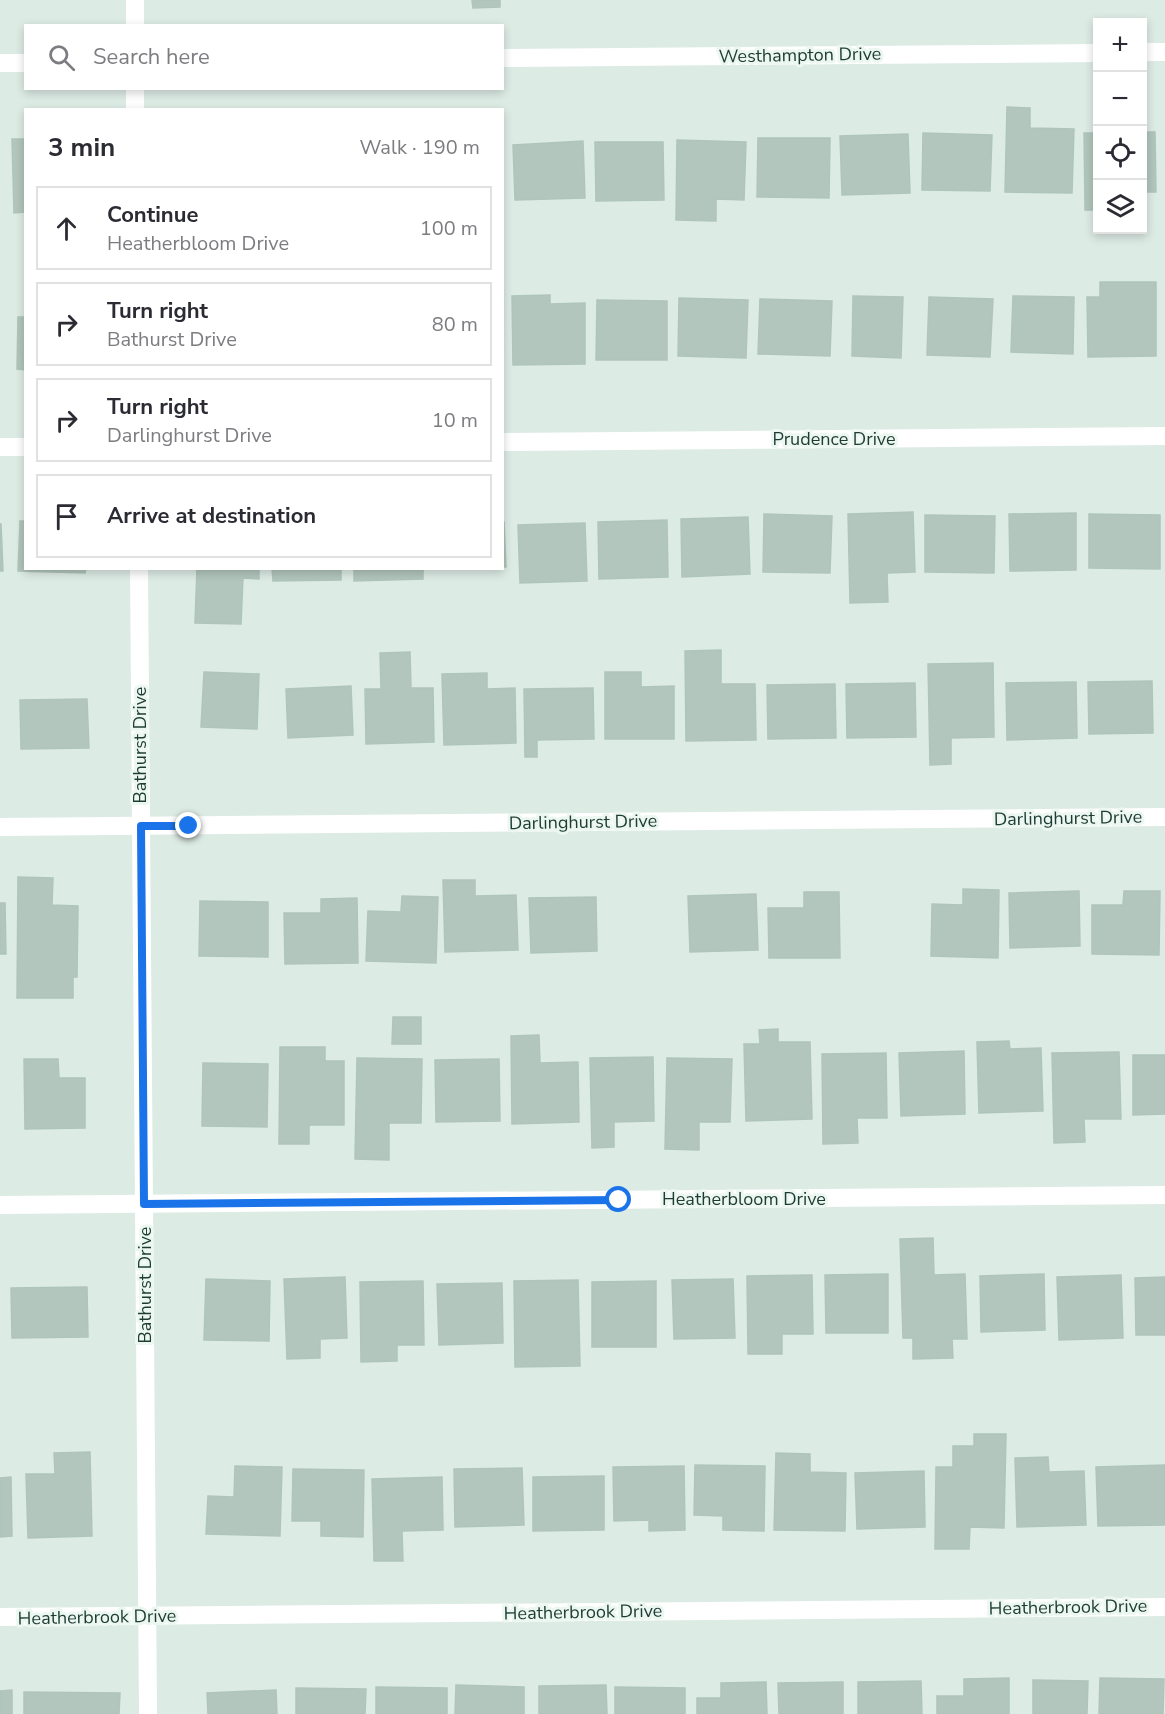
<!DOCTYPE html>
<html lang="en">
<head>
<meta charset="utf-8">
<style>
	body { margin:0; font-family:"Nunito Sans",sans-serif; background:#f2f2f3; color:#2b2b33 }
	.controls { position:absolute; right:18px; top:18px; display:grid; overflow:hidden; border-radius:0px; box-shadow:0 3px 9px #0003 }
	.controls button { width:54px; height:54px; display:grid; place-items:center; padding:0; border:0; border-bottom:2px solid #e1e1e2; background:#fff; color:#2b2b33; font:30px sans-serif }
	.stop { position:absolute; width:18px; height:18px; margin:-14px; border:4px solid #1a73e8; border-radius:50%; background:#fff }
	.stop.end { background:#1a73e8; border-color:#fff; box-shadow:0 2px 6px #0008 }
	.list { margin:0; padding:0; list-style:none }
	h2 { display:flex; justify-content:space-between; align-items:center; height:78px; margin:0; padding:0 24px; font-size:26px }
	h2 small { font-size:20px; font-weight:400; color:#7c7c81 }
	.list li { display:grid; grid-template-columns:39px 1fr auto; gap:18px; align-items:center; box-sizing:border-box; height:84px; margin:0 12px 12px; padding:0 12px; border:2px solid #e1e1e2; border-radius:0px }
	.list b { display:block; font-size:22px; white-space:nowrap }
	.list p { margin:0; font-size:20px; white-space:nowrap; color:#7c7c81 }
	.list em { font-size:20px; font-style:normal; color:#7c7c81 }
	.icon { flex:none; width:33px; height:33px; fill:none; stroke:currentColor; stroke-width:2; stroke-linecap:round; stroke-linejoin:round }
	.map { position:relative; flex:none; width:1165px; height:1714px; overflow:hidden }
	.search { position:absolute; background:#fff; box-shadow:0 3px 9px #0003; left:24px; top:24px; width:480px; height:66px; display:flex; align-items:center; gap:15px; box-sizing:border-box; padding:0 21px; border-radius:0px; color:#7c7c81; font-size:22px }
	.panel { position:absolute; background:#fff; box-shadow:0 3px 9px #0003; left:24px; top:108px; width:480px; height:462px; border-radius:0px }
	.map>svg:first-child { display:block }
	.building { fill:#b2c6bd; stroke:#afc5bc; stroke-width:1.5 }
	.lines { fill:none; stroke-linecap:round; stroke-linejoin:round }
	.minor { stroke:#fff; stroke-width:18 }
	.route { stroke:#1a73e8; stroke-width:8 }
	.labels { text-anchor:middle; stroke-width:6; stroke-linejoin:round; paint-order:stroke }
	.street-label { font-size:18px; fill:#1d3c33; stroke:#edf7f2 }
</style>
</head>
<body>
<div class="map">
<svg width="1165" height="1714" viewBox="0 0 1165 1714">
	<rect width="100%" height="100%" fill="#ddebe5"/>
	<g class="building">
		<path d="M472,0h28v7l-27,1z"/>
		<path d="M1007,107l23,1v20l44,1 -2,64 -67,-1z"/>
		<path d="M1142,132h13l1,60h-14z"/>
		<path d="M923,133l69,2 -2,56 -68,-1z"/>
		<path d="M1084,133h14v77h-13z"/>
		<path d="M908,134l2,59 -68,2 -2,-59z"/>
		<path d="M758,138h72l-1,60 -72,-1z"/>
		<path d="M12,139h14v73l-12,1z"/>
		<path d="M677,140l69,2 -2,58 -28,-1v22l-40,-1z"/>
		<path d="M583,141l2,57 -70,2 -2,-55z"/>
		<path d="M595,142h68l1,58 -68,1z"/>
		<path d="M1100,282h56v74l-68,1 -1,-60h13z"/>
		<path d="M550,295v9l35,-1v61l-72,1 -1,-69z"/>
		<path d="M853,296l50,1 -2,61 -49,-2z"/>
		<path d="M1013,296l61,1 -1,57 -62,-2z"/>
		<path d="M929,297l64,2 -3,58 -63,-2z"/>
		<path d="M679,298l69,2 -2,58 -68,-2z"/>
		<path d="M760,299l72,2 -2,55 -72,-2z"/>
		<path d="M597,300l70,1v59h-71z"/>
		<path d="M18,317h8v53l-9,-1z"/>
		<path d="M913,512l2,60 -28,1 1,29 -38,1 -2,-89z"/>
		<path d="M1076,513v57l-66,1 -1,-57z"/>
		<path d="M764,514l68,2 -2,57 -67,-1z"/>
		<path d="M1089,514l71,1v54l-71,-1z"/>
		<path d="M925,515l70,1 -1,57 -69,-1z"/>
		<path d="M748,517l2,57 -68,3 -1,-58z"/>
		<path d="M667,520l1,57 -69,2 -1,-57z"/>
		<path d="M20,521h6v47h60l-1,5 -67,-2z"/>
		<path d="M502,522h2l2,45h-4z"/>
		<path d="M585,523l2,58 -67,2 -2,-58z"/>
		<path d="M0,524h1l2,47h-3z"/>
		<path d="M197,568h62v11l-16,-1 -2,46 -46,-1z"/>
		<path d="M272,568h69v12l-68,1z"/>
		<path d="M354,568h69v11l-69,2z"/>
		<path d="M721,650v34h34l1,56 -70,1 -1,-90z"/>
		<path d="M410,652l1,36h22l1,54 -68,2 -1,-55h16l-1,-36z"/>
		<path d="M993,663l1,74 -43,1v26l-21,1 -2,-101z"/>
		<path d="M204,672l55,2 -2,55 -56,-2z"/>
		<path d="M605,672h36v15l33,-1v53h-69z"/>
		<path d="M487,673v16l28,-1 1,55 -72,2 -2,-71z"/>
		<path d="M1152,681l1,52 -64,1 -1,-52z"/>
		<path d="M1076,682l1,56 -70,2 -1,-57z"/>
		<path d="M915,683l1,54 -69,1 -1,-54z"/>
		<path d="M835,684l1,54 -68,1 -1,-54z"/>
		<path d="M351,686l2,49 -65,3 -2,-49z"/>
		<path d="M593,688l1,51 -57,1v17h-12l-1,-68z"/>
		<path d="M87,699l2,49 -68,1 -1,-49z"/>
		<path d="M18,877l35,1 -1,27 26,1 -1,71h-4v21h-56z"/>
		<path d="M443,880h32v16l41,-1 2,55 -73,2z"/>
		<path d="M963,889l36,1 -1,68 -67,-2 1,-52 31,1z"/>
		<path d="M1079,891l1,55 -70,2 -1,-55z"/>
		<path d="M1124,891h36l-1,64 -67,-1v-49h31z"/>
		<path d="M804,892h35l1,66h-71l-1,-50h36z"/>
		<path d="M756,894l2,56 -68,2 -2,-56z"/>
		<path d="M402,896l36,1 -2,66 -70,-2 2,-50 33,1z"/>
		<path d="M596,897l1,54 -66,2 -2,-55z"/>
		<path d="M357,898l1,65 -73,1 -1,-51h37v-14z"/>
		<path d="M200,901l68,1v55l-69,-1z"/>
		<path d="M0,903h5l1,51h-6z"/>
		<path d="M393,1017h28v27h-29z"/>
		<path d="M778,1029v13h32l2,77 -66,2 -2,-77h16l-1,-14z"/>
		<path d="M539,1035l1,28 38,-1 1,60 -67,2 -1,-88z"/>
		<path d="M1009,1041l1,8 31,-1 2,63 -64,2 -2,-71z"/>
		<path d="M280,1047h45v14h19v64h-35v19h-30z"/>
		<path d="M964,1051l1,63 -64,2 -2,-63z"/>
		<path d="M1119,1052l2,67h-37l1,23 -31,1 -2,-90z"/>
		<path d="M886,1053l1,65h-30l1,25 -35,1 -1,-90z"/>
		<path d="M1133,1055h32v59l-32,1z"/>
		<path d="M653,1057l1,64 -40,1v25l-22,1 -2,-90z"/>
		<path d="M357,1058l65,1 -1,64h-32v37l-34,-1z"/>
		<path d="M667,1058l65,1 -2,63h-31v28l-34,-1z"/>
		<path d="M24,1059h34l1,19h26v50l-60,1z"/>
		<path d="M499,1059l1,62 -64,1 -1,-62z"/>
		<path d="M203,1063l65,1 -1,63 -65,-1z"/>
		<path d="M933,1238l1,37 31,-1 2,65h-15l1,19 -40,1v-21h-10l-3,-99z"/>
		<path d="M888,1274v59h-62l-1,-58z"/>
		<path d="M1044,1274l1,56 -64,2 -1,-56z"/>
		<path d="M812,1275l1,59h-31v20h-34l-1,-78z"/>
		<path d="M1121,1275l2,63 -64,2 -2,-63z"/>
		<path d="M345,1277l2,61 -27,1v19l-33,1 -3,-80z"/>
		<path d="M1165,1277v58h-29l-1,-57z"/>
		<path d="M206,1279l64,2 -1,60 -65,-1z"/>
		<path d="M733,1279l2,59 -61,1 -2,-59z"/>
		<path d="M578,1280l2,86 -65,1 -1,-86z"/>
		<path d="M423,1281l1,64h-27v16l-36,1 -1,-80z"/>
		<path d="M656,1281v66h-64v-65z"/>
		<path d="M502,1283l1,60 -64,2 -2,-61z"/>
		<path d="M87,1287l1,50 -76,1 -1,-50z"/>
		<path d="M974,1434h32l-2,94 -34,-1 -1,22h-34l1,-82h17v-21h21z"/>
		<path d="M90,1452l2,84 -64,2 -2,-64h29l-1,-21z"/>
		<path d="M776,1453l34,1v18l36,1 -1,58 -71,-1z"/>
		<path d="M1048,1457l1,15 35,-1 2,54 -69,2 -2,-69z"/>
		<path d="M695,1465l70,1 -1,65 -41,-1v-14l-29,-1z"/>
		<path d="M1165,1465v60l-67,1 -2,-59z"/>
		<path d="M235,1466l47,1 -2,69 -74,-2 2,-38 26,1z"/>
		<path d="M684,1466l1,64 -36,1v-11l-35,1 -1,-54z"/>
		<path d="M522,1468l2,57 -69,2 -1,-58z"/>
		<path d="M293,1469l71,1 -1,67 -42,-1v-15h-29z"/>
		<path d="M924,1471l1,56 -68,2 -2,-56z"/>
		<path d="M604,1476v54l-71,1v-54z"/>
		<path d="M11,1477l1,59 -12,1v-59z"/>
		<path d="M442,1477l1,53 -41,1 1,30h-29l-2,-82z"/>
		<path d="M1009,1678v36h-72v-18h27v-17z"/>
		<path d="M1100,1678l64,1 -1,35h-64z"/>
		<path d="M1033,1680l55,1 -1,33h-54z"/>
		<path d="M921,1681l1,33h-64v-32z"/>
		<path d="M766,1682l1,32h-70v-16h24v-15z"/>
		<path d="M843,1682v32h-64l-1,-31z"/>
		<path d="M456,1685l68,2v27h-69z"/>
		<path d="M606,1685l1,29h-68v-28z"/>
		<path d="M376,1687l71,1v26h-71z"/>
		<path d="M615,1687l70,1v26h-70z"/>
		<path d="M296,1688l70,1 -1,25h-69z"/>
		<path d="M12,1690v24h-12v-23z"/>
		<path d="M276,1690l1,24h-69l-1,-21z"/>
		<path d="M24,1692l96,1 -1,21h-95z"/>
	</g>
	<g class="lines">
		<g class="minor">
			<path d="M135,0v26"/>
			<path d="M1142,52h23"/>
			<path d="M502,58l596,-5"/>
			<path d="M0,63h26"/>
			<path d="M135,88v22"/>
			<path d="M502,442l663,-6"/>
			<path d="M0,447h26"/>
			<path d="M139,568l9,1146"/>
			<path d="M0,827l1165,-10"/>
			<path d="M0,1205l1165,-10"/>
			<path d="M0,1617l1165,-10"/>
		</g>
	</g>
	<g class="lines">
		<path class="route" d="M189,826h-48l3,378 475,-4"/>
	</g>
	<g class="labels">
		<g class="street-label">
			<text transform="translate(800 55) rotate(-1)" y="6">Westhampton Drive</text>
			<text x="834" y="445">Prudence Drive</text>
			<text transform="translate(140 745) rotate(-90)" y="6">Bathurst Drive</text>
			<text transform="translate(1068 818) rotate(-1)" y="6">Darlinghurst Drive</text>
			<text transform="translate(583 822) rotate(-1)" y="6">Darlinghurst Drive</text>
			<text x="744" y="1205">Heatherbloom Drive</text>
			<text transform="translate(145 1285) rotate(-90)" y="6">Bathurst Drive</text>
			<text transform="translate(1068 1607) rotate(-1)" y="6">Heatherbrook Drive</text>
			<text transform="translate(583 1612) rotate(-1)" y="6">Heatherbrook Drive</text>
			<text transform="translate(97 1617) rotate(-1)" y="6">Heatherbrook Drive</text>
		</g>
	</g>
</svg>
<div class="controls">
<button>+</button>
<button>−</button>
<button><svg class="icon" aria-label="locate" viewBox="0 0 24 24"><circle cx="12" cy="12" r="6"/><path d="M12 2v4M12 18v4M2 12h4M18 12h4"/></svg></button>
<button><svg class="icon" aria-label="layers" viewBox="0 0 24 24"><path d="M12 4l9 5-9 5-9-5zM3 14l9 5 9-5"/></svg></button>
</div>
<div class="stop" style="left:619px;top:1200px"></div>
<div class="stop end" style="left:189px;top:826px"></div>
<div class="search"><svg class="icon" aria-label="search" viewBox="0 0 24 24"><circle cx="10" cy="10" r="6"/><path d="M15 15l6 6"/></svg>Search here</div>
<section class="panel">
<h2>3 min<small>Walk · 190 m</small></h2>
<ul class="list">
<li><svg class="icon" aria-label="ahead" viewBox="0 0 24 24"><path d="M12 20V5M6 11l6-6 6 6"/></svg><div><b>Continue</b><p>Heatherbloom Drive</p></div><em>100 m</em></li>
<li><svg class="icon" aria-label="right" viewBox="0 0 24 24"><path d="M7 20v-9h11M14 6l5 5-5 5"/></svg><div><b>Turn right</b><p>Bathurst Drive</p></div><em>80 m</em></li>
<li><svg class="icon" aria-label="right" viewBox="0 0 24 24"><path d="M7 20v-9h11M14 6l5 5-5 5"/></svg><div><b>Turn right</b><p>Darlinghurst Drive</p></div><em>10 m</em></li>
<li><svg class="icon" aria-label="arrive" viewBox="0 0 24 24"><path d="M6 21V4h12l-3 4 3 4H6"/></svg><div><b>Arrive at destination</b></div></li>
</ul>
</section>
</div>
</body>
</html>
